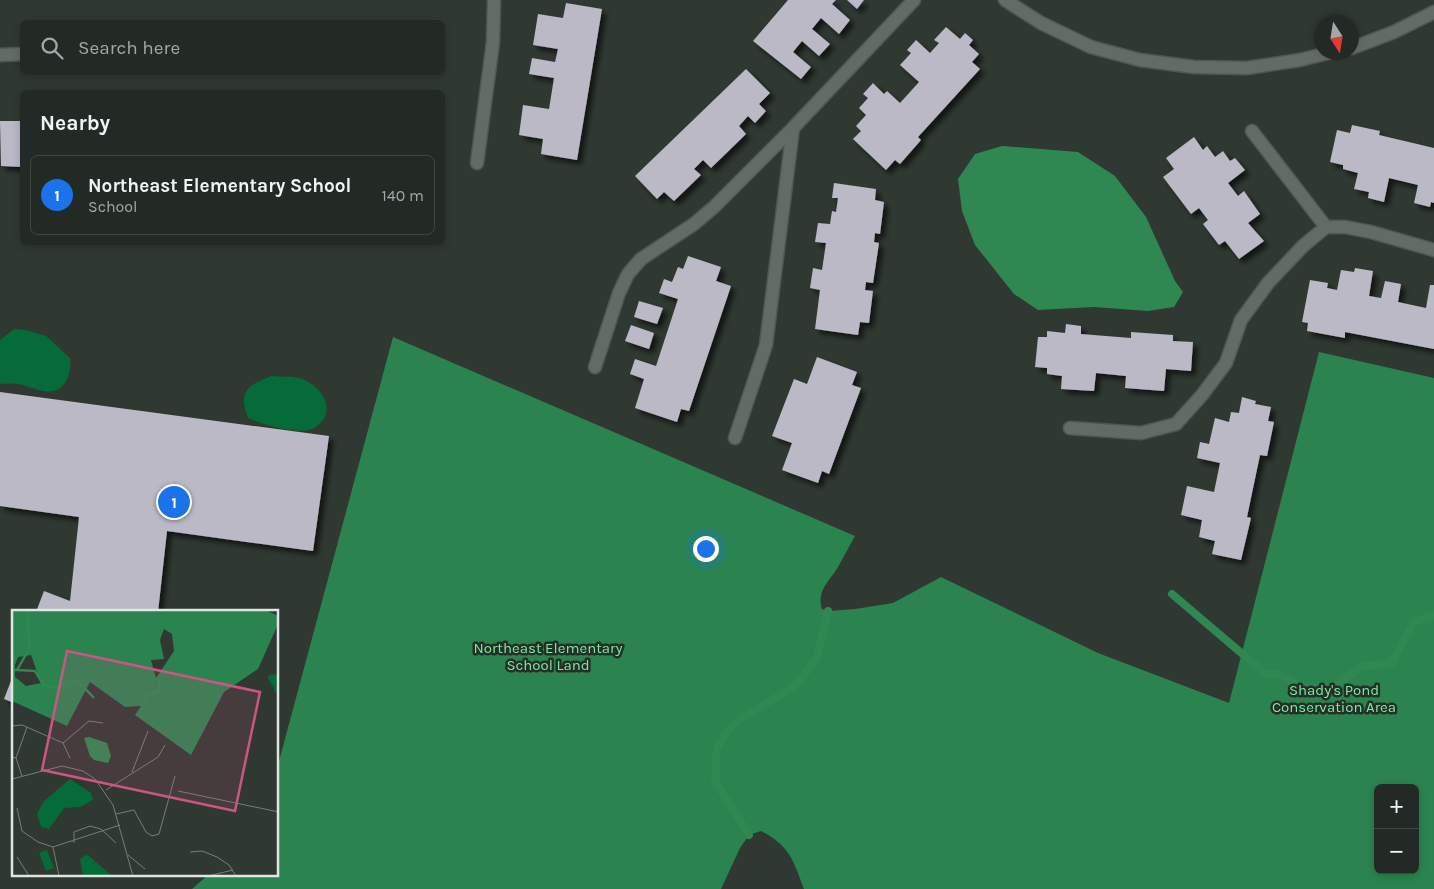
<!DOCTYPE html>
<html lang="en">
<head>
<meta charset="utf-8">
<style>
	body { margin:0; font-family:Karla,sans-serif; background:#2f3632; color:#f1f3f6 }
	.controls { position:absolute; right:15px; bottom:15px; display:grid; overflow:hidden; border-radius:8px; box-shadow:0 2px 8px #0003 }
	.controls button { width:45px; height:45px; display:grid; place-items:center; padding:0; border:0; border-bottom:1px solid #404642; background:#232a25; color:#f1f3f6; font:25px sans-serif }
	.compass { position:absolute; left:1314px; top:15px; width:45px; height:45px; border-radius:50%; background:#232a25; box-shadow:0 2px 8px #0003; rotate:168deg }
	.you { position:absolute; left:705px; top:548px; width:18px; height:18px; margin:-12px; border:4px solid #fff; border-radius:50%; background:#1a73e8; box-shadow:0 0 0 8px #1a73e833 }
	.badge { display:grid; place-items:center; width:32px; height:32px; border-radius:50%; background:#1a73e8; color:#fff; font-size:16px; font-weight:700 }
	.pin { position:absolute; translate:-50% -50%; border:2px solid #fff; box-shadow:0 1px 5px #0006 }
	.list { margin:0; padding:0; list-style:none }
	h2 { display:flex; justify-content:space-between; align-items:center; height:65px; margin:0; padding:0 20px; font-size:21px }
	h2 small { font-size:16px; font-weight:400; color:#a3a7a7 }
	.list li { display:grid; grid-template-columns:32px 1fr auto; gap:15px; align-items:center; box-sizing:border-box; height:80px; margin:0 10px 10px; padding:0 10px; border:1px solid #404642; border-radius:8px }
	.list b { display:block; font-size:19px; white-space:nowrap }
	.list p { margin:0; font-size:16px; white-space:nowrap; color:#a3a7a7 }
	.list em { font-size:16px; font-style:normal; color:#a3a7a7 }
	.icon { flex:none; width:28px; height:28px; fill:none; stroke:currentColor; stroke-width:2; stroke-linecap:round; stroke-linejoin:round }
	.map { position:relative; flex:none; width:1434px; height:889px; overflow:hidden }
	.search { position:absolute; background:#232a25; box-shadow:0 2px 8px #0003; left:20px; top:20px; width:425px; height:55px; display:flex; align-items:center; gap:12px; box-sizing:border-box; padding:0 18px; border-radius:8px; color:#a3a7a7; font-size:19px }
	.panel { position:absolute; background:#232a25; box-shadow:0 2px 8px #0003; left:20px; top:90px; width:425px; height:155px; border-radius:8px }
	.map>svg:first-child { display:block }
	.green { fill:#056b38 }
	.forest { fill:#2b844f; fill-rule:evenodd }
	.water { fill:#2f8852 }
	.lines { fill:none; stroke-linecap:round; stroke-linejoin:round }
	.stream { stroke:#2f8852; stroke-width:8 }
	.building { fill:#bbb9c6; filter:url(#shadow) }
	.minor-casing { stroke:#4f5751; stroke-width:15 }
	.minor { stroke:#626c65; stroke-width:12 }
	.labels { text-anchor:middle; stroke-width:5; stroke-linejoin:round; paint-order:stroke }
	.park-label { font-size:15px; fill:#7aeca2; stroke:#252e27 }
	.inset-river { fill:none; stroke:#2f8852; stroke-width:2.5 }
	.inset-road { fill:none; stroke:#767e78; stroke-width:1 }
	.view { fill:#cb5684; fill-opacity:0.15; stroke:#cb5684; stroke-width:2.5 }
	.inset-edge { fill:none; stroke:#e0e6e2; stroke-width:2.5 }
</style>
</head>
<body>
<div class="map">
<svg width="1434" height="889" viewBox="0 0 1434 889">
	<defs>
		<filter id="shadow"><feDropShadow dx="4.5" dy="4.5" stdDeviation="2.5" flood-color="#0009"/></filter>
	</defs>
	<rect width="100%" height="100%" fill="#2f3831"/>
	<g class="green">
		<path d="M14,329l12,1 20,6 24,22c2,18 -6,37 -27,33 -9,-1 -18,-7 -27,-7 -5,-1 -11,0 -16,0v-44z"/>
		<path d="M272,376c8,1 19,0 27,2 22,6 40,32 17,49 -14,10 -53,-2 -68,-9 -10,-26 -1,-33 24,-42z"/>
	</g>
	<path class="forest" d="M393,337l462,199c-6,10 -11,21 -17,31 -8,14 -22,23 -16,42l6,2 27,-2 38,-6 48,-26 157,76 131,50 90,-351 115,26v511h-630c-11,-29 -14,-43 -43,-58l-12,4 -9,13 -19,41h-529l16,-14h70v-110zM1378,788h37v82h-37z"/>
	<path class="water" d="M1002,146l76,6 37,24 31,41 29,64 8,11 -9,15 -26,4 -54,-4 -56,3 -24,-16 -39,-49 -13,-34 -4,-32 17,-25z"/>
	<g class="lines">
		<g class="stream">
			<path d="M1172,594l94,80h12l43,22 41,-30 29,-2 23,-42 20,-7"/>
			<path d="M749,835l-34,-54 2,-33 12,-19 7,-7 59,-36 22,-28 11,-47"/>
		</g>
	</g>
	<g class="building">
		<path d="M788,0h48l-4,4 18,16 -11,14 -18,-16 -9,11 18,15 -11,12 -17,-15 -9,11 18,15 -10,12 -48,-38z"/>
		<path d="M847,0h17l-7,9z"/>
		<path d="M566,3l36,6 -25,151 -36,-6 2,-15 -24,-4 4,-30 26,4 5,-31 -25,-4 3,-16 23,4 3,-13 -25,-4 5,-31 25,4z"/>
		<path d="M946,27l14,12 5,-6 8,7 -4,5 10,9 -7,8 8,7 -62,68 3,3 -21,24 -5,-4 -9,10 -33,-31 8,-8 -5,-5 10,-11 -7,-7 9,-10 -5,-4 10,-11 11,11 3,-3 13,12 19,-21 -19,-17 11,-12 -4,-3 9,-10 14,13 9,-10 -5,-3z"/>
		<path d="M746,69l24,24 -11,11 7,7 -11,12 -7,-7 -9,10 7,8 -35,34 -8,-8 -9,9 7,6 -27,26 -10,-9 -7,7 -22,-23z"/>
		<path d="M0,121h22v46l-21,-1z"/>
		<path d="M1352,125l28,6 -1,4 55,13v55l-3,-1 -1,5 -16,-4 4,-18 -29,-7 -5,24 -16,-4 1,-6 -15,-3 4,-16 -15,-4v-4l-13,-3 7,-32 13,3z"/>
		<path d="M1194,137l9,13 4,-4 8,11 8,-6 7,10 5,-3 10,12 -17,13 10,13 6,-5 16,23 -12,9 16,18 -25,18 -14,-18 -6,4 -16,-21 5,-4 -9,-12 -8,6 -28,-37 11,-8 -8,-11z"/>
		<path d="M834,183l42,6 -1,11 9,2 -4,32 -5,-1 -1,9 5,1 -6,40 -7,-1 -1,8 8,1 -4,32 -9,-1 -2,13 -43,-6 5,-39 -10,-2 3,-20 9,2 4,-27 -11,-1 3,-19 12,1 2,-13 4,1 2,-14h-6z"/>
		<path d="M688,256l33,11 -5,14 15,5 -42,125 -8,-2 -4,13 -42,-14 9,-29 -14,-5 5,-15 21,7 22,-67 -19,-6 5,-14 8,3 6,-15 5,2z"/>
		<path d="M1355,268l18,3 -4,25 12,2 4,-17 16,3 -3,18 28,6 4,-23h4v64l-89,-17v6l-38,-7 1,-8 -6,-1 8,-42 18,3 -1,5 10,2 4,-20 13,2z"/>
		<path d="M639,301l24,7 -6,16 -23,-7z"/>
		<path d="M1066,324l15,2v8l50,4v-6l42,3v6l20,1 -2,29 -25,-2 -2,22 -39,-3 1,-12 -30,-3 -2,18 -33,-2 1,-13 -15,-2v-6l-12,-1 3,-30h9v-6l18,2z"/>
		<path d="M631,325l23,8 -5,16 -24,-8z"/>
		<path d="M817,357l40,15 -5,13 9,3 -32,86 -7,-3 -4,12 -36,-13 10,-27 -20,-7 22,-57 13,5z"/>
		<path d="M0,392l329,44 -16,115 -146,-20 -9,81h-122l8,-21 26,10 9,-84 -79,-11z"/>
		<path d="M1242,397l14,4 -1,3 16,3 -3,14 6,1 -7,34 -7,-1 -13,62 4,1 -10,42 -29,-6 3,-13 -16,-4 3,-17 -21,-5 6,-29 27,6 6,-29 -23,-5 3,-16 9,2 6,-26 14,4 2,-10 8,1z"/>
		<path d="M14,673v30l-10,-4z"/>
	</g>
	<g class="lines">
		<defs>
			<g id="minor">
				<path d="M1005,0l36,23 50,24 49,13 54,7 53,1 53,-8 32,-8"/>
				<path d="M1352,48l42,-16 40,-20"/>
				<path d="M0,55l22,-1"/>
				<path d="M1252,131l74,96"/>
				<path d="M477,163l16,-121 1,-42"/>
				<path d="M595,367l24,-74 9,-19 13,-15 53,-35 20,-17 79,-79 121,-128"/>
				<path d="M1070,428l71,5 35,-9 26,-29 24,-32 15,-43 27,-37 35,-37 23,-19h19l26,5 63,18"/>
				<path d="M735,438l31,-93 27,-217"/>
			</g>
		</defs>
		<use href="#minor" class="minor-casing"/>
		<use href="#minor" class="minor"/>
	</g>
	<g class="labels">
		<g class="park-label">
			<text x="548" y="653">Northeast Elementary<tspan x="548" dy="17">School Land</tspan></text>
			<text x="1334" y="695">Shady's Pond<tspan x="1334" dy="17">Conservation Area</tspan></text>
		</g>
	</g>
	<g transform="translate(12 610)">
		<rect width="266" height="266" fill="#2f3831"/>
		<path d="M266,64v22l-10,-18 1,-3zM58,169l21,14 2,7 -13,7 -16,1 -15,21 -8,-2 -4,-13 6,-12zM35,240l7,18 -8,3 -7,-18zM74,245l3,1 23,20h-29l-3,-17z" fill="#056b38"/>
		<path d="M0,0h254l12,6 1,6 -21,47 -34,23 -33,63 -56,-40 6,-9 -16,1 -35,-25 -23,44 -55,-25zM152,19l8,5 2,17 -18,27 -5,-18 13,-1 -4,-19zM19,45l10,28 -15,3 -11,-9v-12l3,-8z" fill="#2b844f" fill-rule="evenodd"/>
		<path d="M77,127l18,6 4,13 -3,7 -14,-3 -4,-4 -6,-18z" fill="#2f8852"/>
		<path class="inset-river" d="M0,60h5l12,-21 -1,-39M5,60l18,1 8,13 10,4 24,-8 17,18M129,96l6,-10 13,-6 -2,-12"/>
		<path class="inset-road" d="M0,116l10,-1 41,18 26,-22 14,2M51,133l7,15M0,147l4,1 6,18M4,148l11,-31M120,162l16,-41M0,169l50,-13 21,5 12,8 18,26 20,71M94,180l52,-33 7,-12M166,181l101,21M5,198l5,23 16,11 15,5 67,-22M104,204l18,-4 12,22 6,4 7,-2 16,-58M62,233v-11l16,-6 11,3 15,14M41,237l6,29M178,242l12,-1 15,6 12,8 7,11M116,245l17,14M5,247l12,19M196,266l25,-6"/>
		<path class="view" d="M55,41l193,41 -25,119 -193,-41z"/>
		<rect width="266" height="266" class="inset-edge"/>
	</g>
</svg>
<div class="controls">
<button>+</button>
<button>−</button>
</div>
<svg class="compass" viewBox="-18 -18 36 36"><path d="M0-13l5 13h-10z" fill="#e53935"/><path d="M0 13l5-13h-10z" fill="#a3a7a7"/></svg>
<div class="you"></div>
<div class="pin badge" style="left:174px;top:502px">1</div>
<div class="search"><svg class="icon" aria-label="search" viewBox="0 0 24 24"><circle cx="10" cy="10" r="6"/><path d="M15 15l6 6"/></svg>Search here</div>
<section class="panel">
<h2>Nearby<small></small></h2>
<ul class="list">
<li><span class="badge">1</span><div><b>Northeast Elementary School</b><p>School</p></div><em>140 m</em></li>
</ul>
</section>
</div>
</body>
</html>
